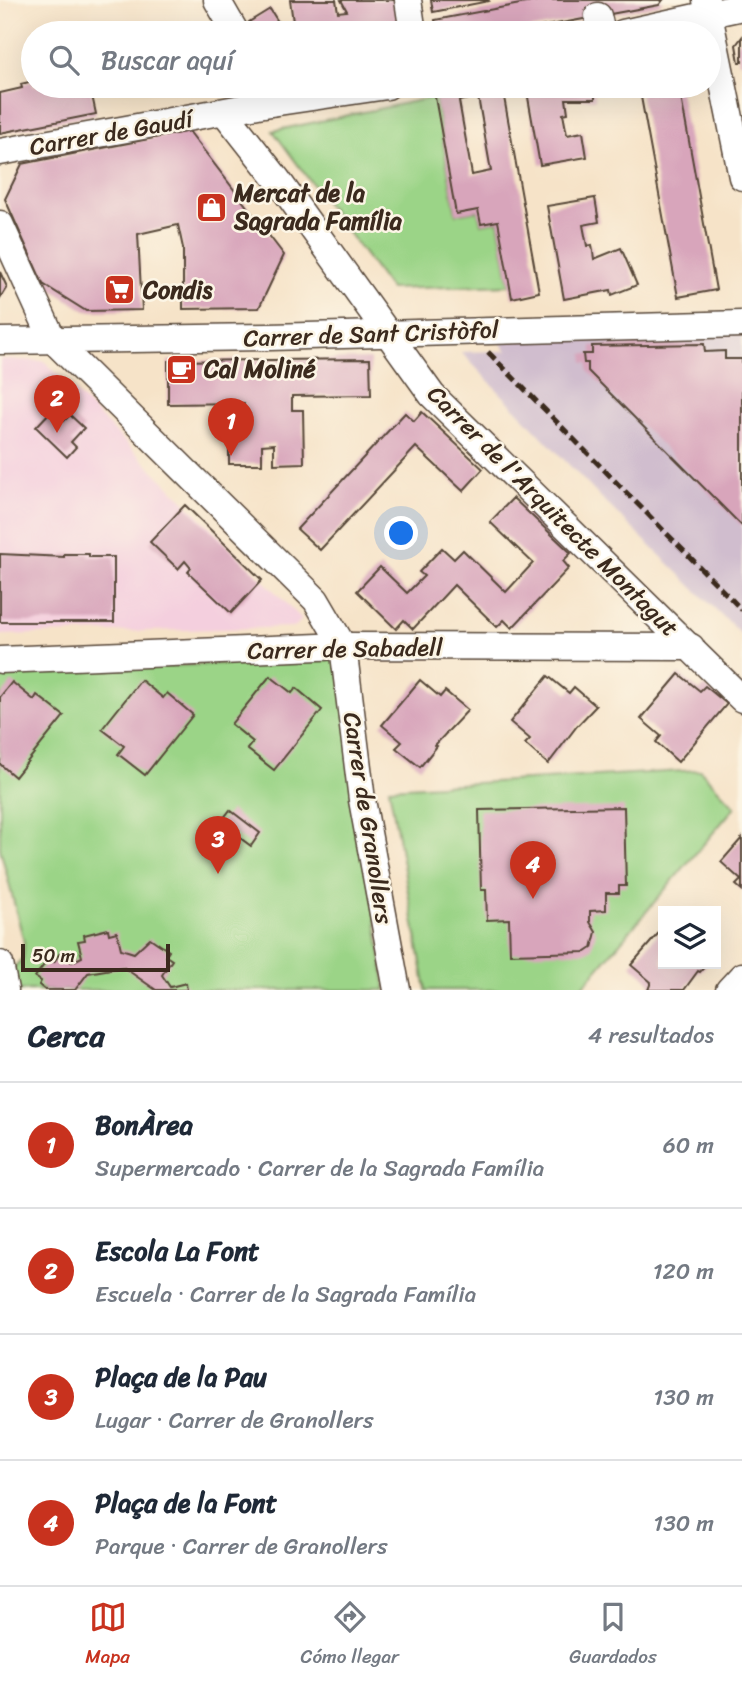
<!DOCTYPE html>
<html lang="es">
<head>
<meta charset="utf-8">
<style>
	body { margin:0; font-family:Sriracha,sans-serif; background:#f6f6f7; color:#1f2937 }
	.controls { position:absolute; right:21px; bottom:21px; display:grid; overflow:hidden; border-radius:0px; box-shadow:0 7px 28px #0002 }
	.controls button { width:63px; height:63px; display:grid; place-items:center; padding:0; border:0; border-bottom:2px solid #e0e1e3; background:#fff; color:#1f2937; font:35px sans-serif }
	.scale { position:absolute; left:21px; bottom:18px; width:149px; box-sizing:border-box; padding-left:7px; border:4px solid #3b2a1e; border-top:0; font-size:19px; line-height:24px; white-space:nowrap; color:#3b2a1e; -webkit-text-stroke:5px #fcf5e5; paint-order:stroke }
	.you { position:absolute; left:402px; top:534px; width:24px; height:24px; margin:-18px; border:5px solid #fff; border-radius:50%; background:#1a73e8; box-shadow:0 0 0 10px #1a73e833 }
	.badge { display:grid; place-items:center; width:46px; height:46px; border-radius:50%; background:#c8321e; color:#fff; font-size:23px; font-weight:700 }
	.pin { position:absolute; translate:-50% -58px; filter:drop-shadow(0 2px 4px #0008) }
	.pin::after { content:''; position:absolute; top:37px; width:24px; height:21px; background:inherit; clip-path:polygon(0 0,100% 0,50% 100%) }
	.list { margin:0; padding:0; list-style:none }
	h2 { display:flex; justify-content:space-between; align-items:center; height:91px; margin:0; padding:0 28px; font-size:30px }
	h2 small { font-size:23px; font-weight:400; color:#747a83 }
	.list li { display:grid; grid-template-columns:46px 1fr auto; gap:21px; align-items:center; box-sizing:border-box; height:126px; padding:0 28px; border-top:2px solid #e0e1e3 }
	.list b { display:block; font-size:26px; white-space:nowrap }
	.list p { margin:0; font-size:23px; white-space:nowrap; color:#747a83 }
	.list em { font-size:23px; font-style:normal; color:#747a83 }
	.icon { flex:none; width:38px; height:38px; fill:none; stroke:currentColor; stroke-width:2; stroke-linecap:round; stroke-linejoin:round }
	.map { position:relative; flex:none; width:742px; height:990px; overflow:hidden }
	.search { position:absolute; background:#fff; box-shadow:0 7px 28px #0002; left:21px; right:21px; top:21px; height:77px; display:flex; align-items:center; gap:18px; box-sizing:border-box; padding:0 24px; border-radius:38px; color:#747a83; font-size:26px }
	.sheet { height:595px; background:#fff }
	nav { display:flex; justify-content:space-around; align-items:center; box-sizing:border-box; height:98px; border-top:2px solid #e0e1e3; background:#fff; font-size:19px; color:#747a83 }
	nav a { display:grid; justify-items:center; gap:4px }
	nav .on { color:#c8321e }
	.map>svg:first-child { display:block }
	.built { fill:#f4cfde }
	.industrial { fill:#d0bdce }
	.green { fill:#9bd487; stroke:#6b7f52; stroke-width:2 }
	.building { fill:#d8a5bb; fill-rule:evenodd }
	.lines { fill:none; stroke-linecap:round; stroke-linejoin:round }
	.minor-casing { stroke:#574638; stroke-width:29 }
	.minor { stroke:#fff; stroke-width:26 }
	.rail { stroke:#3b2a1e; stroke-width:5; stroke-dasharray:10 5; stroke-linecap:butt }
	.labels { text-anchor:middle; stroke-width:5; stroke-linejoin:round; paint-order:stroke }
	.street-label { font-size:24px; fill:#3b2a1e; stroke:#fcf5e5 }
	.poi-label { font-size:24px; font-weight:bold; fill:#3b2a1e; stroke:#fcf5e5; text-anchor:start }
</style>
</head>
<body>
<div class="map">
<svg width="742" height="990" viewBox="0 0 742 990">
	<rect width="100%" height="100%" fill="#fcf5e5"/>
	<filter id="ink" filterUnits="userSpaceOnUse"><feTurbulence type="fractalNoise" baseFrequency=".0143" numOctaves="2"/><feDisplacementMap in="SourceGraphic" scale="14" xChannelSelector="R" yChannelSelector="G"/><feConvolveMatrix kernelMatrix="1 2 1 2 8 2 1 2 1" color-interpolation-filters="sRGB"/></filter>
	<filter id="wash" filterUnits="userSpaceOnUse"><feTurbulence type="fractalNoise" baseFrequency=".00686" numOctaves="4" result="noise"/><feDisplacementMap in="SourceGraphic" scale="28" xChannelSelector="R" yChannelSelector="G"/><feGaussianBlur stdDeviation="1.57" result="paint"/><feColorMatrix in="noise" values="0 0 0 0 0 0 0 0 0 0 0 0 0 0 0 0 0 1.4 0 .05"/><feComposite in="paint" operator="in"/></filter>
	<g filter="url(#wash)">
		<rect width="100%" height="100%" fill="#f6e3c8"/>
		<path class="built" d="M0,359l44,2 258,258 -7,8 -295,8z"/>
		<path class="industrial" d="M742,331v304l-146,-142 -135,-141 46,-1 -13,-16z"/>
		<g class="green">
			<path d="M435,97l21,117 22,-4 3,14 17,-3 12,64 -120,4 -117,-158z"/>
			<path d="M338,659l48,331h-369l-3,-23 9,-9 1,-16 -24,-94v-175z"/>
			<path d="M700,770l35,37 -155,183h-154l-37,-202z"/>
		</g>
		<g id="blocks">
			<g class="building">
				<path d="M290,0h46l2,12 9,-1 -6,-11h54l6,33h-113l6,-4z"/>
				<path d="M431,0h57l1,1 -56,11z"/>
				<path d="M542,0h121l-4,5 -151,28h-71l-2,-13z"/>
				<path d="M270,9l15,24h-28l-8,-11z"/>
				<path d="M742,37v25h-3l-3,-17z"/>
				<path d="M33,81v5h57l6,28 -96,19v-40l22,-5 -1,-4z"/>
				<path d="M433,86h23v4l46,-4 37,206 -27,6 -14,-77 -17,3 -3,-14 -22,4zM478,97l13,74 -19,4 -13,-74z"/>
				<path d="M526,86h69v13h-29l2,14 -5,1 4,21 16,-3 4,25 -47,8z"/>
				<path d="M639,86h40l37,204 -38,7z"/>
				<path d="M189,131l95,124 -25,53 -76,1v-61l-5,-23 -40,9 4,76 -56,1 -43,-27 -38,-85 17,-35z"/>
				<path d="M595,198l4,24 -16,3 4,21 5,-1 2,14 27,-11 16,37 -25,10 -1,-5 -47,9 -17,-93z"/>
				<path d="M0,272l7,15 -7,11z"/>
				<path d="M704,344l1,8 20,-1v8h17v167l-154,-155v-8h-4l-1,-9h9v-8z"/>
				<path d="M370,359l1,36 -79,1v14h11l1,53 -30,1v-20l-12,1v19h-33v-51h14l1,-10 -76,1v-43z"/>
				<path d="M52,410l12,11 6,-6 14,13 -13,14 5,5 -9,10 -31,-30z"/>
				<path d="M422,412l61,57 -20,22 -47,-44 -96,103 -23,-21 108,-116 9,8z"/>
				<path d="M513,498l58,55 -8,8 6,7 -57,60 -8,-8 -7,7 -43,-42 -41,44 -9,-9 -8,9 -39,-38 23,-24 27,26 17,-17 -5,-4 23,-24 12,11 9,-9 43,42 27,-29 -43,-41z"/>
				<path d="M185,505l77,75 -31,33 -43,-41 3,-4 -6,-7 -7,8 -28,-27z"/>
				<path d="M0,554l64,3v-3h25v3h25v65h-114z"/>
				<path d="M679,674l21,17 5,-5 22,18 -49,58 -22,-20 5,-6 -20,-17z"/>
				<path d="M270,676l22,17 4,-5 26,22 -48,60 -27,-21 6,-7 -22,-18z"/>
				<path d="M548,676l21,17 5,-6 22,19 -19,20 -29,38 -23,-20 5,-5 -20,-17z"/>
				<path d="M141,680l22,18 4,-5 26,22 -48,60 -27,-21 6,-8 -22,-17z"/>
				<path d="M420,680l20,17 5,-6 23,19 -33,35 2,1 -17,21 -24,-19 6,-6 -20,-17z"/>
				<path d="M12,682l22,18 3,-5 27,21 -49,61 -15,-13v-67z"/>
				<path d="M624,807l2,79h-7v7h-13v17l-16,1v11l6,10 -4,16 -6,4 -76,2 -1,-35 -22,1 -1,-30h-5l-2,-80z"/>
				<path d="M230,810l30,23 -9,13 -31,-23z"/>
				<path d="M742,838v52l-6,-5 5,-5 -20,-18z"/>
				<path d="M663,928v36h44l-7,8 -2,-1 -14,19h-36l3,-8 -20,-17z"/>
				<path d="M108,929l1,5 8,-2 4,17 13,4 16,-15 19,13 -3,5 6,4 -10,15 8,12 16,-4 1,7h-31l-33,-23 -35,6 -13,17h-30l-6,-5 2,-4 -6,-4 14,-19 5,4 6,-9 12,9 10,-5 -4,-16 7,-1 -1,-5z"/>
			</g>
		</g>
	</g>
	<g filter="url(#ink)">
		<use href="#blocks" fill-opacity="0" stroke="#574638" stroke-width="2"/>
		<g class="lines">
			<defs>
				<g id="minor">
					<path d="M217,0l19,33"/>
					<path d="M408,0l5,33"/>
					<path d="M706,0l36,177"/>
					<path d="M598,16l4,17"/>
					<path d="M623,33l119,-26"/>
					<path d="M225,113l52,66 155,216 310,304"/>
					<path d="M0,152l258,-47 129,-19"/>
					<path d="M0,224l53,116 263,260 27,46 19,154 35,190"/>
					<path d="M0,341l270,-4 472,-13"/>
					<path d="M0,660l343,-14 348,1"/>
					<path d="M0,964l5,26"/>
					<path d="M729,990l13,-14"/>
				</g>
			</defs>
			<use href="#minor" class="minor-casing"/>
			<use href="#minor" class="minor"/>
			<path class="rail" d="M488,352l254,258"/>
		</g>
	</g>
	<defs>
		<symbol id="shop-square" viewBox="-11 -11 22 22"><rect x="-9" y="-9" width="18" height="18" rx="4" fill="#c8321e" stroke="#fcf5e5"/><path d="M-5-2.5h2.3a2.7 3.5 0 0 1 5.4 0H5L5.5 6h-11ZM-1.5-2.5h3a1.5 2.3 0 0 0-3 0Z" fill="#fff"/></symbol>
		<symbol id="supermarket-square" viewBox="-11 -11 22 22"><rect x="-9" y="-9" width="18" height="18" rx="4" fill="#c8321e" stroke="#fcf5e5"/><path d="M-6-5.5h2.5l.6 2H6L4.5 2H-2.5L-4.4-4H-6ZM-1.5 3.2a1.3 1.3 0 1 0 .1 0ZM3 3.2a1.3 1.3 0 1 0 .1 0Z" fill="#fff"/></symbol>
		<symbol id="cafe-square" viewBox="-11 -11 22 22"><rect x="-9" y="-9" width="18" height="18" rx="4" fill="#c8321e" stroke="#fcf5e5"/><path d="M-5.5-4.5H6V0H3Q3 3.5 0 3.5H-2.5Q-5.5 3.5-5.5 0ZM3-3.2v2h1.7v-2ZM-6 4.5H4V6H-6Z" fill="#fff"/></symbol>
	</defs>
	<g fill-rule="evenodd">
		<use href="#shop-square" x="194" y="190" width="35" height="35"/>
		<use href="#supermarket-square" x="102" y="272" width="35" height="35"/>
		<use href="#cafe-square" x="164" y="352" width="35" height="35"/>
	</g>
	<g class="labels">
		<g class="street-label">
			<text transform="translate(111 133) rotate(-10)" y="8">Carrer de Gaudí</text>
			<text transform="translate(371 334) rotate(-2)" y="8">Carrer de Sant Cristòfol</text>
			<text transform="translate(553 511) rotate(45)" y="8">Carrer de l'Arquitecte Montagut</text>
			<text transform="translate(345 649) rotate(-1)" y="8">Carrer de Sabadell</text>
			<text transform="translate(368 818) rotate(81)" y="8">Carrer de Granollers</text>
		</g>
		<g class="poi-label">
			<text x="234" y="201">Mercat de la<tspan x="234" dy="28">Sagrada Família</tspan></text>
			<text x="143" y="298">Condis</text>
			<text x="204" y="377">Cal Moliné</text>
		</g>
	</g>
</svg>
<div class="controls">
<button><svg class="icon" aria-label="layers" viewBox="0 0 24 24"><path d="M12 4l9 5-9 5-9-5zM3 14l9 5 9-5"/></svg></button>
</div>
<div class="scale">50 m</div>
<div class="you"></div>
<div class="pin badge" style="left:231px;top:456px">1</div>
<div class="pin badge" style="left:57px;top:433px">2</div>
<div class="pin badge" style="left:218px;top:874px">3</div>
<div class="pin badge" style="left:533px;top:899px">4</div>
<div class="search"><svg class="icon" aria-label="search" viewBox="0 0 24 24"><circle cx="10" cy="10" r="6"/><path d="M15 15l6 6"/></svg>Buscar aquí</div>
</div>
<section class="sheet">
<h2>Cerca<small>4 resultados</small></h2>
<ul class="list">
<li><span class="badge">1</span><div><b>BonÀrea</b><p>Supermercado · Carrer de la Sagrada Família</p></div><em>60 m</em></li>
<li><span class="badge">2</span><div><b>Escola La Font</b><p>Escuela · Carrer de la Sagrada Família</p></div><em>120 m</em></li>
<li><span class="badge">3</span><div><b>Plaça de la Pau</b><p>Lugar · Carrer de Granollers</p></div><em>130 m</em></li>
<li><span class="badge">4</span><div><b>Plaça de la Font</b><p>Parque · Carrer de Granollers</p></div><em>130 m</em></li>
</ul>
</section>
<nav>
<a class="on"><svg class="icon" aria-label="map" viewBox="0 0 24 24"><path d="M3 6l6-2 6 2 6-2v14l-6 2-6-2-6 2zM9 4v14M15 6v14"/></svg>Mapa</a>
<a><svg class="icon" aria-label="directions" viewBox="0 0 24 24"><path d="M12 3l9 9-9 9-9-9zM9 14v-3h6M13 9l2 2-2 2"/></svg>Cómo llegar</a>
<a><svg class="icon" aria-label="saved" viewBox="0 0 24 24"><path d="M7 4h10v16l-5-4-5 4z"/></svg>Guardados</a>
</nav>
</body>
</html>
